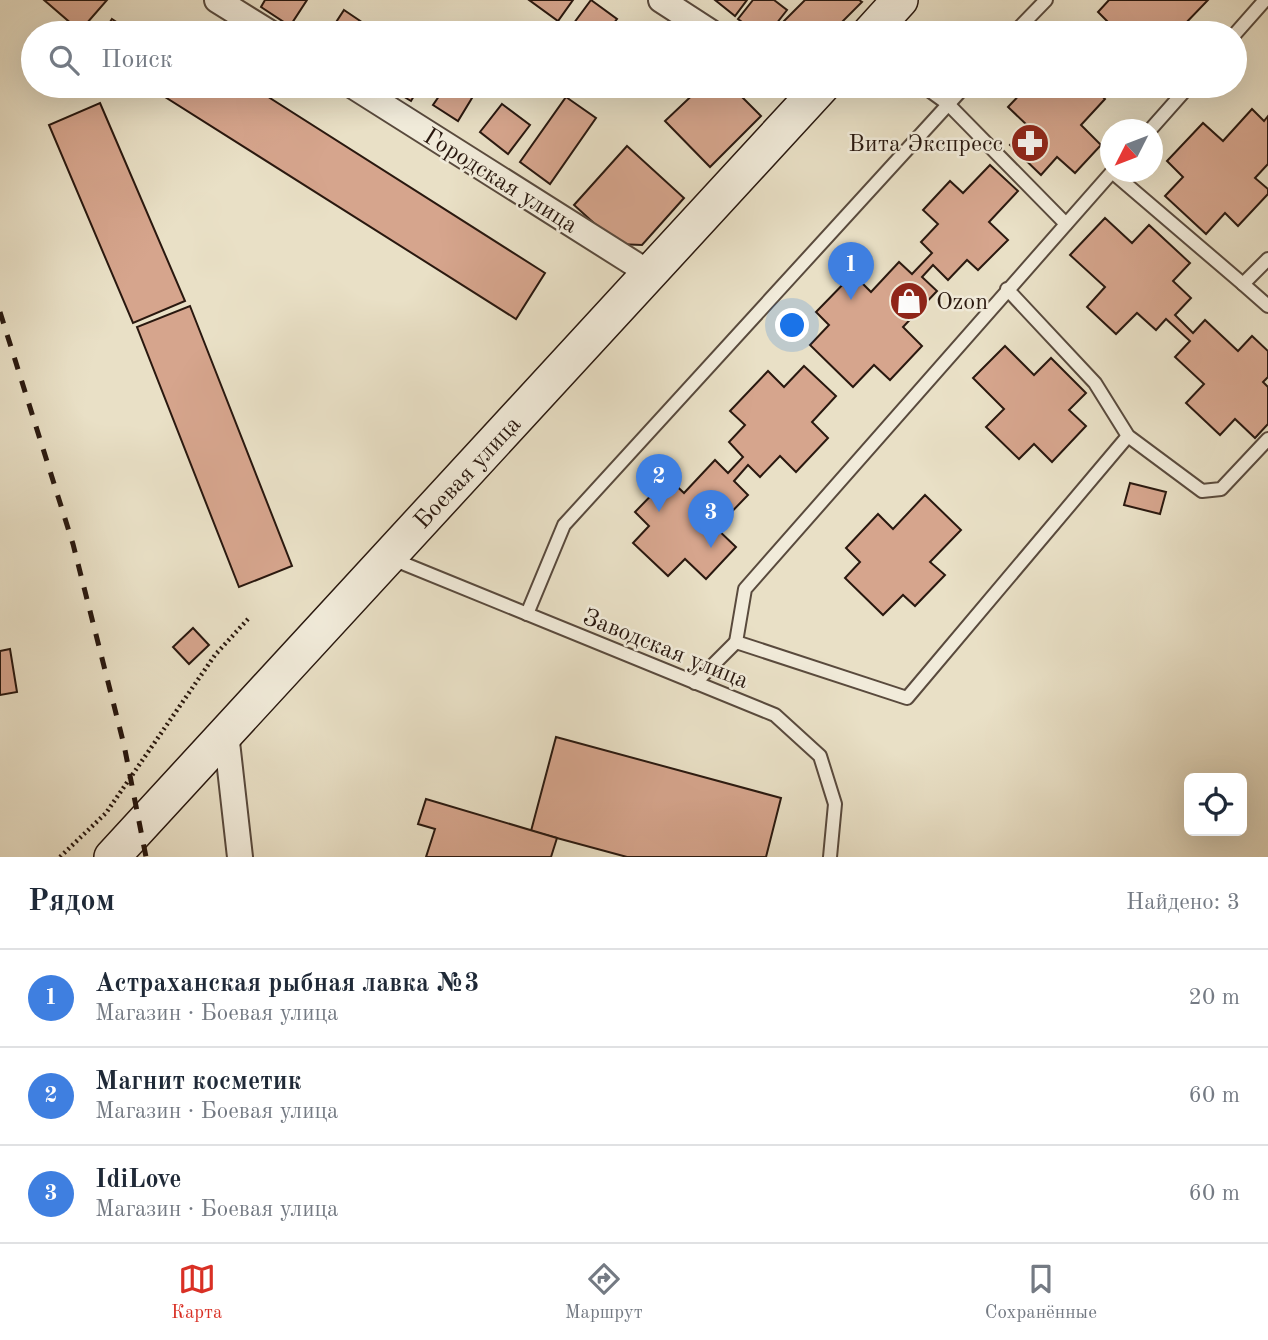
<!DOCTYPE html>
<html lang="ru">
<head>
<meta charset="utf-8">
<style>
	body { margin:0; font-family:"Old Standard TT",serif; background:#f6f6f7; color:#1f2937 }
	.controls { position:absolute; right:21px; bottom:21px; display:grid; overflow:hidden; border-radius:10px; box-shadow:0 7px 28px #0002 }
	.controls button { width:63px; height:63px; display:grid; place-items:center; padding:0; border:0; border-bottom:2px solid #e0e1e3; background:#fff; color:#1f2937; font:35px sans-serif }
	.compass { position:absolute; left:1100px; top:119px; width:63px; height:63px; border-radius:50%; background:#fff; box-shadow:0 7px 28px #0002; rotate:228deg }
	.you { position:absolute; left:793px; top:326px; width:24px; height:24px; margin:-18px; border:5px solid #fff; border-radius:50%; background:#1a73e8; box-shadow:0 0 0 10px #1a73e833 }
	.badge { display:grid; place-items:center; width:46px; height:46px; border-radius:50%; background:#d93025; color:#fff; font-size:23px; font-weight:700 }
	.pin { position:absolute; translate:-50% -58px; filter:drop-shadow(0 2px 4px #0008) }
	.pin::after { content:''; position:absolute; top:37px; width:24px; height:21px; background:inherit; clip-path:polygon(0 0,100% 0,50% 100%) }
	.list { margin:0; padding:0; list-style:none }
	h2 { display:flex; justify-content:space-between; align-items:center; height:91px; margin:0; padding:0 28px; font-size:30px }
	h2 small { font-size:23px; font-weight:400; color:#747a83 }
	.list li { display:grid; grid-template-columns:46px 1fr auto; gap:21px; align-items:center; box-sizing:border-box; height:98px; padding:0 28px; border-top:2px solid #e0e1e3 }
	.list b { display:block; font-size:26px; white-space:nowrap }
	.list p { margin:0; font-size:23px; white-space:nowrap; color:#747a83 }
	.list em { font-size:23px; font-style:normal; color:#747a83 }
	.icon { flex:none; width:38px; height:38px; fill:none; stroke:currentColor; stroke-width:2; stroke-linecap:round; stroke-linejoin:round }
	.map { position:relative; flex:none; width:1268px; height:857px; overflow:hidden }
	.search { position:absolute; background:#fff; box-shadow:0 7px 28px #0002; left:21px; right:21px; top:21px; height:77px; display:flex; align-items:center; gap:18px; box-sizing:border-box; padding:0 24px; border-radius:38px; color:#747a83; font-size:26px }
	.sheet { height:385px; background:#fff }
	nav { display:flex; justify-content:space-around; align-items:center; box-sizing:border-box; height:98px; border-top:2px solid #e0e1e3; background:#fff; font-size:19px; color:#747a83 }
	nav a { display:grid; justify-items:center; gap:4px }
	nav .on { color:#d93025 }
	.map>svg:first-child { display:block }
	.building { fill:#d6a58d; stroke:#29180f; stroke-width:2 }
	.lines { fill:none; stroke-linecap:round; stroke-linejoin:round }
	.service-casing { stroke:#594a3d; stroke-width:16 }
	.minor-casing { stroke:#594a3d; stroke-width:28 }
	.secondary-casing { stroke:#29180f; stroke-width:38 }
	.path { stroke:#29180f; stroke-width:4.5; stroke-dasharray:2 3.5; stroke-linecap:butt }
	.service { stroke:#f1ebda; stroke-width:12 }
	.minor { stroke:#f1ebda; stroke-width:24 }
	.secondary { stroke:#f1ebda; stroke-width:35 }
	.rail { stroke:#29180f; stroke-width:5; stroke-dasharray:12 12; stroke-linecap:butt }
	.labels { text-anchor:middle; stroke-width:5; stroke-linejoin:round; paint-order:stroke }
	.poi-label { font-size:24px; fill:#29180f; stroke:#f1ebda; text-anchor:end }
	.street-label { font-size:24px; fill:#29180f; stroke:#f1ebda }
</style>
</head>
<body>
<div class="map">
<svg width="1268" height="857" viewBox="0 0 1268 857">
	<rect width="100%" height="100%" fill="#e9e0c6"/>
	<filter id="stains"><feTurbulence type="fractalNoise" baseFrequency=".00286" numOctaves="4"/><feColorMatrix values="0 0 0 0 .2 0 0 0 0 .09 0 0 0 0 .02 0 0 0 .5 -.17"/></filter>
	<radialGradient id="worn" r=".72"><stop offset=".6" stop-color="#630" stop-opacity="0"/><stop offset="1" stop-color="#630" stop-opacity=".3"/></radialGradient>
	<g class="building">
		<path d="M44,0h63l-27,31z"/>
		<path d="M265,0h42l-17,26 -29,-19z"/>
		<path d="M529,0h44l-15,21z"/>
		<path d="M591,0l26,19 -11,14h-26l-9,-6z"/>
		<path d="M715,0h32l-12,16z"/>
		<path d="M753,0h21l13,10 -18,23h-12l-19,-14z"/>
		<path d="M805,0h54l3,2 -31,31h-59z"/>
		<path d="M1109,0h99l-27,28 5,5h-85l9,-9 -12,-12z"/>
		<path d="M344,10l34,23h-49z"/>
		<path d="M112,19l21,14h-30z"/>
		<path d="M157,86h94l294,187 -29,46 -362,-229z"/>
		<path d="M386,86h34l-9,15z"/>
		<path d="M446,86h8l18,12 -14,23 -25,-16z"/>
		<path d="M702,86h29l30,30 -51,51 -45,-46z"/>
		<path d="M1028,86h63l14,13 -24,26 20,20 -26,28 -18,-16 -16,18 -31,-30 18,-19 -20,-19z"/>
		<path d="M566,97l30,21 -46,66 -30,-22z"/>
		<path d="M100,103l85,198 -52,22 -84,-198z"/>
		<path d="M502,104l28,21 -22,29 -28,-22z"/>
		<path d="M1252,109l12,12 4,-5v48l-13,14 13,11v5l-30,32 -13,-13 -19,21 -41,-38 18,-19 -16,-16 36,-38 20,18z"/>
		<path d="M627,146l57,52 -42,47 -25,-1 -43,-39z"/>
		<path d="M990,165l28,26 -29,31 19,18 -30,30 -11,-10 -19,20 -15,-15 -11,12 15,14 -34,36 19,19 -32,34 -16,-15 -21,22 -43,-42 19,-20 -13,-13 37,-38 18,18 28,-30 13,12 20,-21 -11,-11 17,-18 -15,-14 27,-29 13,12z"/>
		<path d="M1105,218l27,25 17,-18 41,38 -17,18 18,17 -16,17 18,18 12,-13 33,31 14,-15 16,15v26l-5,5 5,5v37l-13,14 -20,-19 -15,16 -34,-32 18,-19 -29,-27 15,-16 -24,-22 -10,11 -19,-17 -21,21 -29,-27 18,-20 -35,-32z"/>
		<path d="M190,306l102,260 -53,21 -102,-260z"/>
		<path d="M1005,346l29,29 17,-17 35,35 -17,17 17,16 -34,36 -18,-18 -15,15 -33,-32 18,-18 -31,-31z"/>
		<path d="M804,366l32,30 -24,26 16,16 -32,34 -16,-16 -20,21 -12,-12 -14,16 14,14 -32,33 20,19 -30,32 -21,-20 -17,17 -35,-33 16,-17 -14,-14 33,-34 16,15 31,-33 13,13 15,-16 -14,-15 16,-17 -15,-14 38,-40 16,16z"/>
		<path d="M1130,483l36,9 -6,22 -36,-9z"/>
		<path d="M925,495l36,35 -31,32 15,13 -30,31 -12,-11 -20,20 -38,-37 15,-16 -14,-14 32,-34 15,15z"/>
		<path d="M193,628l16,17 -20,19 -16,-17z"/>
		<path d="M10,649l7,43 -17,3v-44z"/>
		<path d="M556,737l225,61 -15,59h-139l-96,-26z"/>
		<path d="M426,799l131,39 -6,19h-125l9,-28 -17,-5z"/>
	</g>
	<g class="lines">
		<defs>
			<g id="service">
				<path d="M1014,33l32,-33"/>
				<path d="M1235,34l30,-34"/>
				<path d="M923,86l25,18 118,120"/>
				<path d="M1150,130l39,-44"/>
				<path d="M1112,172l131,112"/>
				<path d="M1268,259l-25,25 25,22"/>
				<path d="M1007,289l88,94 33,53 74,55 19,-2 47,-50"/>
				<path d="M390,558l385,157 45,41 15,48 -5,53"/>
				<path d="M527,614l37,-89 401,-439"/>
				<path d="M736,642l9,-53 367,-417"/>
				<path d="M695,683l41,-41 171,56 221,-262"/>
			</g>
			<g id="minor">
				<path d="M217,0l53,33"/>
				<path d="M661,0l51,33"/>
				<path d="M353,86l296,187"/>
				<path d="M793,86l18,12"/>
				<path d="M226,733l14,124"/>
			</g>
			<g id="secondary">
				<path d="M870,33l30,-33"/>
				<path d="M112,857l710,-771"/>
			</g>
		</defs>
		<use href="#service" class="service-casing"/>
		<use href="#minor" class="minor-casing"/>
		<use href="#secondary" class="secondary-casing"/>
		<path class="path" d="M60,857l46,-44 109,-158 33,-36"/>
		<use href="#service" class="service"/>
		<use href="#minor" class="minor"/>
		<use href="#secondary" class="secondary"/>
		<path class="rail" d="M0,312l73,232 51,201 22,112"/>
	</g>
	<defs>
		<symbol id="pharmacy-disc" viewBox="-11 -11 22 22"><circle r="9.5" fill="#8f2418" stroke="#f1ebda"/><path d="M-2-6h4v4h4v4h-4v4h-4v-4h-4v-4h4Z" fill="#fff"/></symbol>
		<symbol id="shop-disc" viewBox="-11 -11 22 22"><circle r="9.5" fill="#8f2418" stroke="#f1ebda"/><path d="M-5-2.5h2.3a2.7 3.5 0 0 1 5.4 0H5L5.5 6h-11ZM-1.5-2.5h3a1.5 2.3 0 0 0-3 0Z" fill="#fff"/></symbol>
	</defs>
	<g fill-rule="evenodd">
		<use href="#pharmacy-disc" x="1008" y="121" width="44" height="44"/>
		<use href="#shop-disc" x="887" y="279" width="44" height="44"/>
	</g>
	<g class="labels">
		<g class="poi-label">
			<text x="1003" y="151">Вита Экспресс</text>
			<text x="936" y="309" text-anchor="start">Ozon</text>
		</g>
		<g class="street-label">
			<text transform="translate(501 180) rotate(32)" y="8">Городская улица</text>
			<text transform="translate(467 472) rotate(-47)" y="8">Боевая улица</text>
			<text transform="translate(666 648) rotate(22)" y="8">Заводская улица</text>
		</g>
	</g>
	<rect width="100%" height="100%" filter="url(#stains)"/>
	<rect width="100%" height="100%" fill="url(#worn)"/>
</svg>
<div class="controls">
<button><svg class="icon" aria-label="locate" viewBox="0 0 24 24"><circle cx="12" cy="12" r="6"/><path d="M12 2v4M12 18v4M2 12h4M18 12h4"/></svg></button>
</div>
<svg class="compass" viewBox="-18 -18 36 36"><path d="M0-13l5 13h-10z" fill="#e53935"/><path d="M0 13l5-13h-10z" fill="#747a83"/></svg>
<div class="you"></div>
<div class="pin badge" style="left:851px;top:300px;background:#3f7fe0">1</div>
<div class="pin badge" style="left:659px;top:512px;background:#3f7fe0">2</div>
<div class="pin badge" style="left:711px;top:548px;background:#3f7fe0">3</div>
<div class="search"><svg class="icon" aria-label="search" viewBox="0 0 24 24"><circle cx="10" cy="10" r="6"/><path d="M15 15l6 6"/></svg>Поиск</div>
</div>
<section class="sheet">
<h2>Рядом<small>Найдено: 3</small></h2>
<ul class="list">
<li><span class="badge" style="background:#3f7fe0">1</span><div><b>Астраханская рыбная лавка №3</b><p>Магазин · Боевая улица</p></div><em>20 m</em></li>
<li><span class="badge" style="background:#3f7fe0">2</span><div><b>Магнит косметик</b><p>Магазин · Боевая улица</p></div><em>60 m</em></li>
<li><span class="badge" style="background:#3f7fe0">3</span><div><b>IdiLove</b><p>Магазин · Боевая улица</p></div><em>60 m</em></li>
</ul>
</section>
<nav>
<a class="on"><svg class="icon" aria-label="map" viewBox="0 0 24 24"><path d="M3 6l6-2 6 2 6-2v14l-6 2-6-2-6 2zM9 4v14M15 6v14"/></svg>Карта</a>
<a><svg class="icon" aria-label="directions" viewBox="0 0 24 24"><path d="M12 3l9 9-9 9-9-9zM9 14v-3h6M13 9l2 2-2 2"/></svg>Маршрут</a>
<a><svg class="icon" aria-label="saved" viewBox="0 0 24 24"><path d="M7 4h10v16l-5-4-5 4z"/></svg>Сохранённые</a>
</nav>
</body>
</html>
